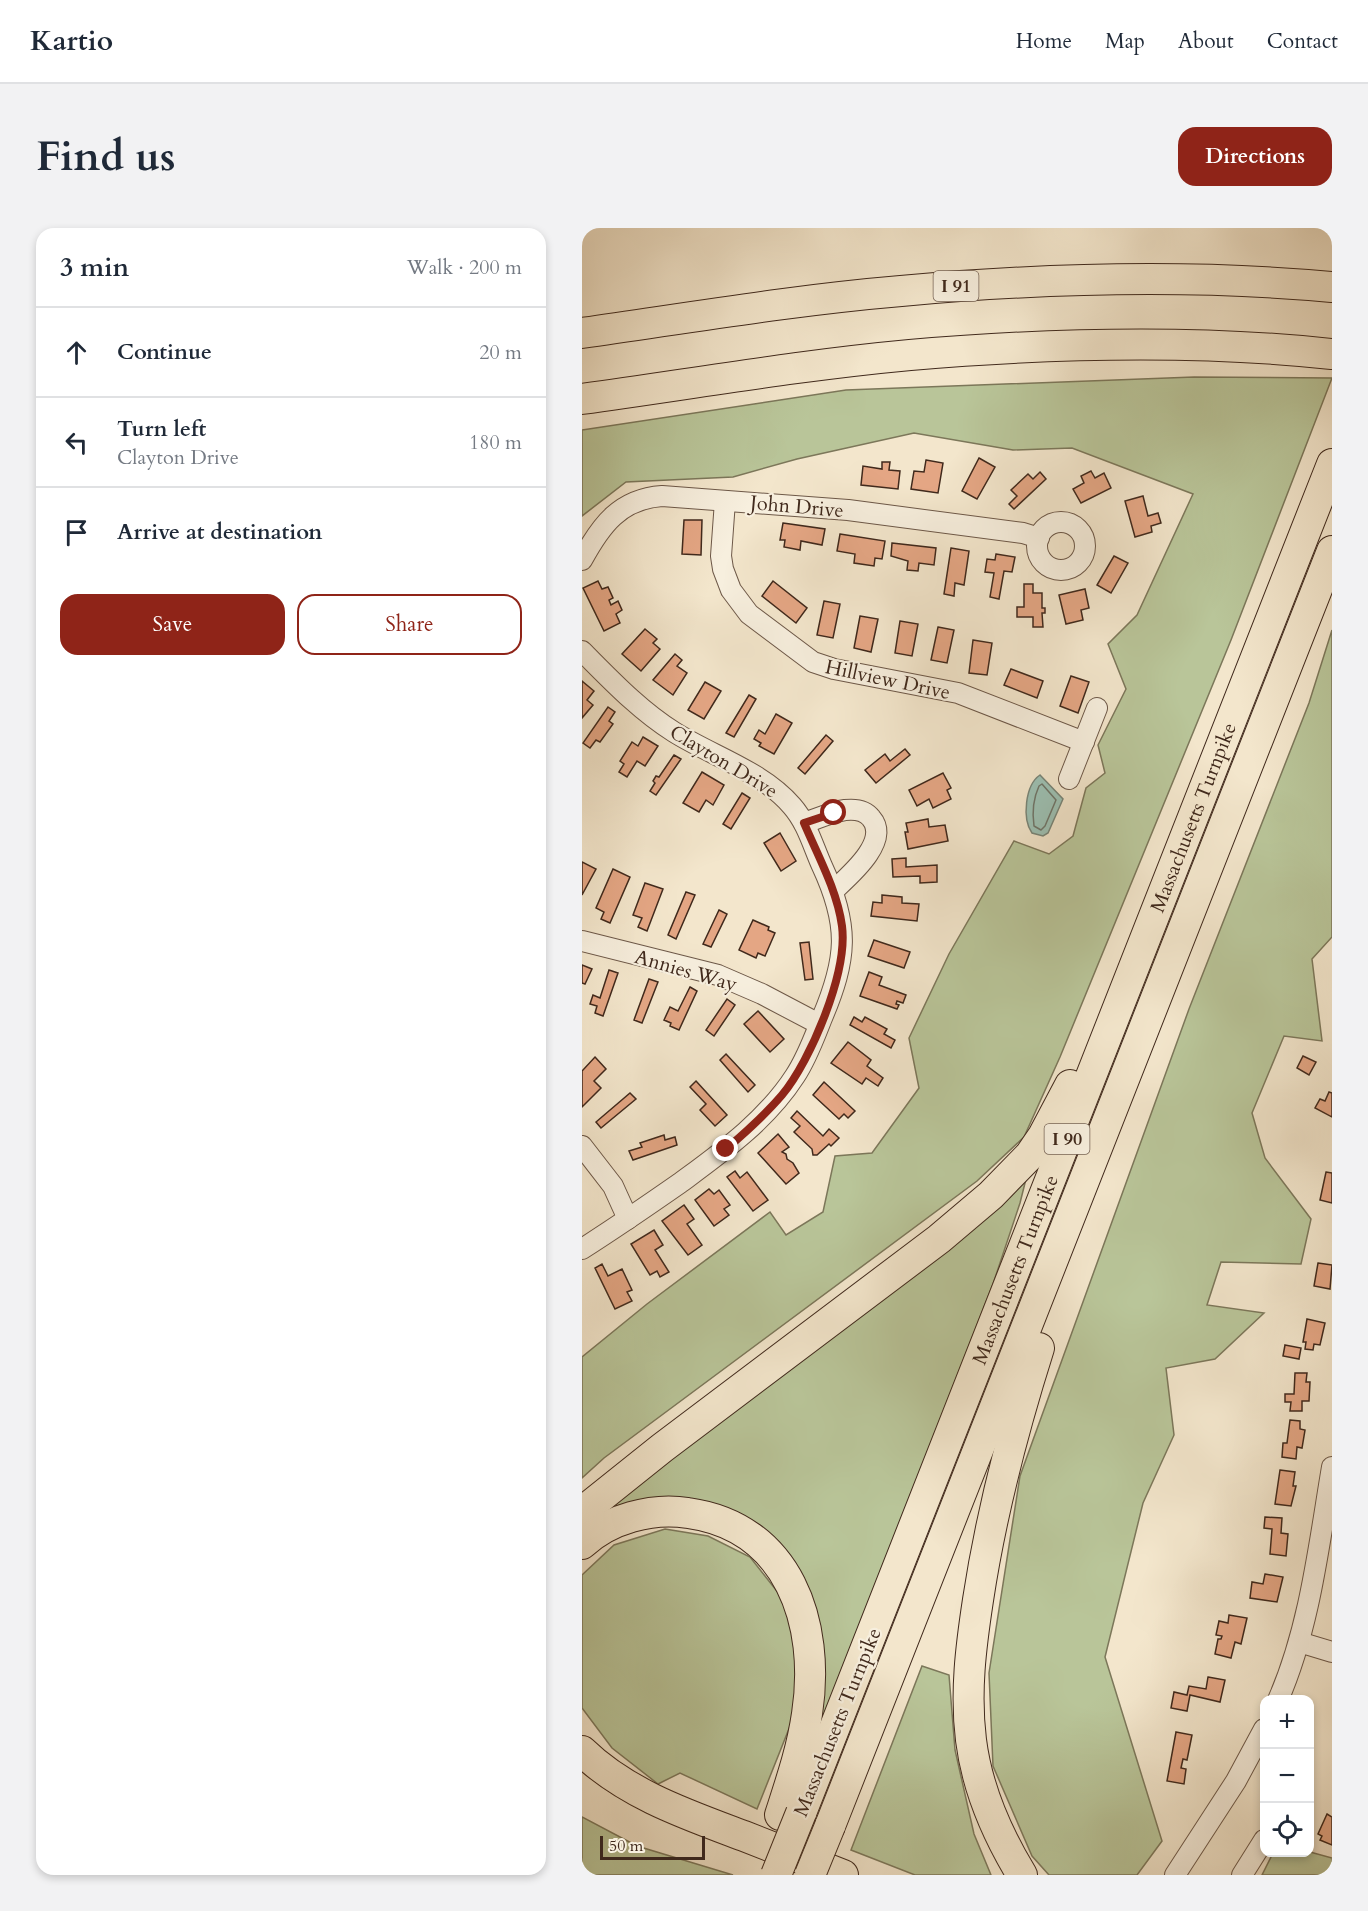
<!DOCTYPE html>
<html lang="en">
<head>
<meta charset="utf-8">
<style>
	body { margin:0; font-family:Cardo,serif; background:#f2f2f3; color:#1f2937 }
	.controls { position:absolute; right:18px; bottom:18px; display:grid; overflow:hidden; border-radius:12px; box-shadow:0 3px 9px #0003 }
	.controls button { width:54px; height:54px; display:grid; place-items:center; padding:0; border:0; border-bottom:2px solid #e0e1e3; background:#fff; color:#1f2937; font:30px sans-serif }
	.scale { position:absolute; left:18px; bottom:15px; width:105px; box-sizing:border-box; padding-left:6px; border:3px solid #40291c; border-top:0; font-size:16px; line-height:21px; white-space:nowrap; color:#40291c; -webkit-text-stroke:4px #f7efde; paint-order:stroke }
	.stop { position:absolute; width:18px; height:18px; margin:-14px; border:4px solid #8f2418; border-radius:50%; background:#fff }
	.stop.end { background:#8f2418; border-color:#fff; box-shadow:0 2px 6px #0008 }
	.list { margin:0; padding:0; list-style:none }
	h2 { display:flex; justify-content:space-between; align-items:center; height:78px; margin:0; padding:0 24px; font-size:26px }
	h2 small { font-size:20px; font-weight:400; color:#747a83 }
	.list li { display:grid; grid-template-columns:39px 1fr auto; gap:18px; align-items:center; box-sizing:border-box; height:90px; padding:0 24px; border-top:2px solid #e0e1e3 }
	.list b { display:block; font-size:22px; white-space:nowrap }
	.list p { margin:0; font-size:20px; white-space:nowrap; color:#747a83 }
	.list em { font-size:20px; font-style:normal; color:#747a83 }
	.actions { display:flex; gap:12px; padding:18px 24px }
	.actions a { flex:1; padding:14px 0; border:2px solid #8f2418; border-radius:18px; text-align:center; font-size:21px; color:#8f2418 }
	.actions .main { background:#8f2418; color:#fff }
	.icon { flex:none; width:33px; height:33px; fill:none; stroke:currentColor; stroke-width:2; stroke-linecap:round; stroke-linejoin:round }
	.map { position:relative; flex:none; width:750px; height:1647px; overflow:hidden; border-radius:18px }
	header { display:flex; align-items:center; gap:36px; box-sizing:border-box; height:84px; padding:0 30px; background:#fff; border-bottom:2px solid #e0e1e3 }
	header strong { font-size:28px }
	nav { display:flex; gap:33px; margin-inline-start:auto; font-size:21px }
	.intro { display:flex; align-items:center; justify-content:space-between; box-sizing:border-box; height:144px; padding:0 36px }
	h1 { margin:0; font-size:42px }
	.button { padding:15px 27px; border-radius:18px; background:#8f2418; color:#fff; font-size:21px; font-weight:700 }
	main { display:flex; gap:36px; padding:0 36px }
	aside { flex:1; background:#fff; border-radius:18px; box-shadow:0 3px 9px #0003 }
	.map>svg:first-child { display:block }
	.green { fill:#b9c599; stroke:#7c775a; stroke-width:1.5 }
	.water { fill:#9cc0b3; stroke:#778477; stroke-width:1.5 }
	.lines { fill:none; stroke-linecap:round; stroke-linejoin:round }
	.shore { stroke:#6e7468; stroke-width:1.5 }
	.building { fill:#e4a684; stroke:#40291c; stroke-width:1.5 }
	.minor-casing { stroke:#6d5848; stroke-width:22 }
	.highway-casing { stroke:#40291c; stroke-width:32 }
	.minor { stroke:#f7efde; stroke-width:20 }
	.highway { stroke:#f3e6cc; stroke-width:30 }
	.highway-bridge-casing { stroke:#40291c; stroke-width:32; stroke-linecap:butt }
	.highway-bridge { stroke:#f3e6cc; stroke-width:30 }
	.route { stroke:#8f2418; stroke-width:8 }
	.labels { text-anchor:middle; stroke-width:4.5; stroke-linejoin:round; paint-order:stroke }
	.shield { fill:#f7efde; stroke:#776456; stroke-width:1.5 }
	.shield-label { font-size:18px; font-weight:bold; fill:#40291c }
	.street-label { font-size:20px; fill:#40291c; stroke:#f7efde }
</style>
</head>
<body>
<header>
<strong>Kartio</strong>
<nav><a>Home</a><a>Map</a><a>About</a><a>Contact</a></nav>
</header>
<div class="intro"><h1>Find us</h1><a class="button">Directions</a></div>
<main>
<aside>
<h2>3 min<small>Walk · 200 m</small></h2>
<ul class="list">
<li><svg class="icon" aria-label="ahead" viewBox="0 0 24 24"><path d="M12 20V5M6 11l6-6 6 6"/></svg><div><b>Continue</b></div><em>20 m</em></li>
<li><svg class="icon" aria-label="left" viewBox="0 0 24 24"><path d="M17 20v-9H6M10 6l-5 5 5 5"/></svg><div><b>Turn left</b><p>Clayton Drive</p></div><em>180 m</em></li>
<li><svg class="icon" aria-label="arrive" viewBox="0 0 24 24"><path d="M6 21V4h12l-3 4 3 4H6"/></svg><div><b>Arrive at destination</b></div></li>
</ul>
<div class="actions"><a class="main">Save</a><a>Share</a></div>
</aside>
<div class="map">
<svg width="750" height="1647" viewBox="0 0 750 1647">
	<rect width="100%" height="100%" fill="#f3e6cc"/>
	<filter id="stains"><feTurbulence type="fractalNoise" baseFrequency=".00333" numOctaves="4"/><feColorMatrix values="0 0 0 0 .2 0 0 0 0 .09 0 0 0 0 .02 0 0 0 .5 -.17"/></filter>
	<radialGradient id="worn" r=".72"><stop offset=".6" stop-color="#630" stop-opacity="0"/><stop offset="1" stop-color="#630" stop-opacity=".3"/></radialGradient>
	<g class="green">
		<path d="M612,149l138,1 -101,262 -171,417 -36,80 -47,44 -373,277 -22,20v-121l65,-53 123,-92 16,23 37,-23 12,-56 37,-3 47,-65 -10,-50 40,-84 65,-113 35,13 24,-18 13,-48 19,-15 -7,-28 28,-56 -18,-45 29,-29 56,-121 -121,-46 -59,2 -99,-17 -117,26 -64,18 -107,5 -44,34v-86l264,-40z"/>
		<path d="M750,402v307l-20,22 10,82 -38,-5 -32,77 13,45 46,61 -10,45 -80,-2 -14,43 57,8 -49,46 -49,9 8,67 -31,68 -38,154 57,184 -25,34h-88l-17,-19 -39,-90 -4,-93 31,-197 169,-467 120,-306z"/>
		<path d="M444,951l-6,24 -27,81 -186,477 12,-66 -64,-167 -173,-4z"/>
		<path d="M83,1301l43,7 42,21 30,38 22,57v44l-45,113 -77,-36 -22,11 -46,-36 -30,-40v-133l32,-30z"/>
		<path d="M340,1438l27,9 6,75 19,84 17,41h-76l-64,-25z"/>
		<path d="M0,1589l55,29 96,29h-151z"/>
		<path d="M728,1624l22,6v17h-70l11,-22z"/>
	</g>
	<path class="water" d="M458,547l23,24 -15,34 -5,3 -11,-3c-10,-14 -7,-48 8,-58z"/>
	<g class="lines">
		<path class="shore" d="M460,556l14,16 -11,26 -4,4 -7,-4c-2,-14 -1,-27 5,-40z"/>
	</g>
	<g class="building">
		<path d="M397,230l16,9 -18,32 -15,-8z"/>
		<path d="M344,232l17,3 -5,30 -27,-4 3,-18 10,1z"/>
		<path d="M300,234h8l-1,8 11,1 -2,18 -37,-4 2,-19 19,3z"/>
		<path d="M509,243l4,7 9,-5 7,15 -30,15 -8,-14 11,-6 -3,-7z"/>
		<path d="M458,244l6,7 -32,30 -5,-5 8,-8 -6,-6 17,-16 5,5z"/>
		<path d="M561,268l5,20 10,-3 3,10 -10,3 1,6 -17,5 -10,-36z"/>
		<path d="M102,292h18l-1,35 -19,-1z"/>
		<path d="M201,295l42,6 -3,16 -21,-4 -1,9 -16,-3 1,-7h-5z"/>
		<path d="M258,306l45,7 -3,18 -7,-1 -1,8 -20,-3 1,-9 -18,-3z"/>
		<path d="M310,315l44,5 -2,17 -15,-2 -1,8 -11,-1 1,-9 -17,-5z"/>
		<path d="M369,320l18,3 -5,34 -9,-2 -1,13 -10,-2z"/>
		<path d="M414,326l19,3 -3,15 -8,-1 -5,28 -9,-2 4,-24 -9,-1 2,-13 8,1z"/>
		<path d="M532,328l14,7 -17,30 -14,-8z"/>
		<path d="M16,353l4,8 6,-2 5,11 -4,2 2,5 7,-4 4,9 -6,4 4,9 -16,8 -21,-43z"/>
		<path d="M191,353l34,27 -11,15 -34,-27z"/>
		<path d="M442,356h9v9h9v15h3v5h-3l1,14h-10v-10h-16v-10h7z"/>
		<path d="M503,361l4,19 -8,2 2,10 -17,4 -7,-29z"/>
		<path d="M242,373l16,3 -7,34 -16,-3z"/>
		<path d="M278,388l18,3 -7,33 -17,-4z"/>
		<path d="M318,393l18,3 -6,32 -17,-3z"/>
		<path d="M356,399l16,3 -7,33 -16,-3z"/>
		<path d="M63,401l12,10 -4,4 7,6 -19,22 -19,-17z"/>
		<path d="M391,412l19,3 -5,32 -18,-2z"/>
		<path d="M93,426l7,6 -5,6 10,7 -14,22 -20,-15z"/>
		<path d="M429,441l32,12 -6,17 -33,-13z"/>
		<path d="M489,448l18,6 -11,31 -18,-7z"/>
		<path d="M0,453l12,10 -7,9 6,5 -11,13z"/>
		<path d="M123,454l16,9 -17,28 -16,-9z"/>
		<path d="M167,467l7,4 -22,38 -8,-4z"/>
		<path d="M26,479l7,5 -6,9 4,3 -13,18 -4,-2 -6,8 -7,-5z"/>
		<path d="M194,486l16,9 -18,31 -15,-8 2,-3 -7,-4 5,-9 6,4z"/>
		<path d="M244,507l7,6 -28,33 -7,-6z"/>
		<path d="M61,509l15,9 -13,20 -8,-5 -10,16 -8,-5 5,-8 -4,-3 12,-19 6,4z"/>
		<path d="M323,521l5,6 -34,28 -11,-13 20,-16 5,7z"/>
		<path d="M92,527l7,4 -25,36 -6,-4 5,-8 -2,-2 3,-5 3,1z"/>
		<path d="M120,544l22,13 -11,20 -7,-5 -7,12 -16,-9z"/>
		<path d="M361,545l8,15 -4,2 4,9 -18,9 -4,-9 -12,7 -8,-16z"/>
		<path d="M160,565l8,5 -19,31 -8,-5z"/>
		<path d="M346,591l1,8 16,-2 3,16 -40,8 -3,-17h3l-2,-9z"/>
		<path d="M198,605l16,28 -15,10 -17,-28z"/>
		<path d="M324,630v9l31,-2v17l-17,1v-7l-27,1 -1,-18z"/>
		<path d="M0,634l14,7 -14,26z"/>
		<path d="M31,641l17,8 -20,46 -9,-4 3,-7 -8,-4z"/>
		<path d="M63,655l18,6 -16,42 -9,-4 4,-9 -9,-3z"/>
		<path d="M104,664l9,3 -19,44 -8,-4z"/>
		<path d="M300,667l20,2v6l17,1 -2,17 -46,-5 2,-14 9,1z"/>
		<path d="M137,682l8,4 -16,33 -8,-3z"/>
		<path d="M171,692l16,7 -1,3 7,3 -10,23 -7,-3 -2,5 -17,-8z"/>
		<path d="M292,712l36,12 -6,16 -36,-12z"/>
		<path d="M227,714l4,37 -8,1 -5,-37z"/>
		<path d="M0,737l10,4 -7,15 -3,-1z"/>
		<path d="M27,742l9,3 -15,43 -8,-3 2,-7 -7,-2 3,-9 7,3z"/>
		<path d="M287,744l13,5 -3,8 27,10 -3,8 -6,-2 -1,3 3,1 -2,4 -37,-13z"/>
		<path d="M67,751l9,3 -16,41 -8,-3z"/>
		<path d="M108,759l7,4 -18,39 -9,-4 1,-3 -7,-3 6,-13 8,4z"/>
		<path d="M145,771l8,6 -21,31 -8,-6z"/>
		<path d="M176,783l26,28 -14,13 -26,-28z"/>
		<path d="M272,789l8,5 3,-5 22,12 -3,5 11,6 -4,8 -41,-23z"/>
		<path d="M266,814l23,18 -4,6 16,12 -5,8 -12,-8 -4,6 -31,-21z"/>
		<path d="M144,826l29,31 -7,7 -28,-32z"/>
		<path d="M721,828l13,6 -7,13 -12,-7z"/>
		<path d="M13,829l11,12 -12,12 7,7 -19,19v-36z"/>
		<path d="M114,853l31,34 -12,11 -15,-16 6,-6 -16,-17z"/>
		<path d="M242,854l31,29 -7,7 -4,-4 -5,5 -26,-24z"/>
		<path d="M747,864l3,1v24l-17,-9 5,-9 5,2z"/>
		<path d="M48,865l6,6 -35,29 -5,-6z"/>
		<path d="M215,883l26,25 6,-7 10,9 -8,8 -2,-2 -12,11h-4l-1,-6 -18,-17 6,-6 -9,-8z"/>
		<path d="M196,906l11,13 -7,5 4,2 1,5 6,4 6,10 -13,11 -28,-31z"/>
		<path d="M82,907l1,5 10,-3 2,8 -44,15 -4,-9 13,-4 -2,-4z"/>
		<path d="M153,943l5,7 7,-6 21,28 -15,11 -26,-34z"/>
		<path d="M744,944l6,1v30l-12,-3z"/>
		<path d="M127,961l5,5 5,-4 11,15 -6,4 5,6 -15,11 -19,-26z"/>
		<path d="M102,977l10,14 -7,5 15,21 -14,10 -26,-34z"/>
		<path d="M72,1002l9,15 -8,5 14,22 -9,5 -3,-6 -7,4 -19,-31z"/>
		<path d="M736,1035l14,2 -2,24 -16,-3z"/>
		<path d="M20,1036l6,12 14,-7 10,21 -5,2 5,9 -17,8 -20,-41z"/>
		<path d="M725,1091l18,4 -5,22 -6,-1 -1,6 -8,-1 1,-7h-3z"/>
		<path d="M703,1117l16,3 -2,11 -16,-3z"/>
		<path d="M713,1145h12l-1,9h4l-1,19h-7v10h-12l1,-9h-6v-8h9z"/>
		<path d="M708,1192l10,1v8l5,1 -3,18 -5,-1 -1,12 -14,-2 1,-14h4z"/>
		<path d="M698,1242l15,2 -2,14h3l-5,20 -16,-2z"/>
		<path d="M683,1289l17,1 -1,15 7,1 -2,22 -16,-2 2,-25 -8,-1z"/>
		<path d="M683,1346l18,3 -6,25 -27,-4 2,-16 11,2z"/>
		<path d="M647,1387l18,3 -6,26 -6,-2 -4,16 -16,-4 3,-15h3l1,-3 -6,-1 3,-14 9,2z"/>
		<path d="M626,1449l17,3 -5,22 -30,-7 -3,16 -16,-3 3,-16 13,3 2,-9 17,3z"/>
		<path d="M594,1504l16,3 -5,25 -4,-1 -2,9 5,1 -2,15 -17,-3z"/>
		<path d="M745,1586l5,3v28l-12,-5 2,-4 -4,-2z"/>
	</g>
	<g class="lines">
		<defs>
			<g id="minor">
				<path d="M143,273l-4,55 2,13 8,21 18,24 64,48 21,7 124,24 126,49"/>
				<circle cx="479" cy="318" r="24"/>
				<path d="M0,332c19,-35 38,-61 80,-64l186,14 175,23 16,5"/>
				<path d="M0,423c28,28 57,59 92,81 38,24 88,39 118,74 15,17 21,40 30,60 28,60 25,93 0,152 -8,20 -15,40 -27,58 -29,45 -73,76 -115,107 -33,23 -65,45 -98,66"/>
				<path d="M487,551l28,-71"/>
				<path d="M222,595c13,-4 27,-11 41,-13 9,-1 20,0 26,8 20,23 -22,58 -38,73"/>
				<path d="M0,713l136,34 44,19 57,30"/>
				<path d="M0,918l31,40 15,33"/>
				<path d="M717,1414l33,10"/>
				<path d="M696,1472c32,-73 41,-156 54,-233"/>
				<path d="M593,1647l61,-94 28,-52"/>
				<path d="M660,1647l22,-35"/>
			</g>
			<g id="highway">
				<path d="M0,105c106,-15 212,-33 319,-42 143,-13 288,-17 431,-4"/>
				<path d="M0,171c109,-15 219,-34 328,-44 140,-12 283,-16 422,-1"/>
				<path d="M0,1284l80,-64 277,-209 52,-44 39,-40 13,-19 27,-51"/>
				<path d="M0,1316c27,-25 70,-37 106,-31 101,14 133,110 119,201 -5,35 -16,67 -27,101"/>
				<path d="M0,1523c44,43 106,64 162,85 33,13 66,26 99,39"/>
				<path id="s1" d="M219,1585l531,-1349"/>
				<path d="M248,1598l502,-1275"/>
				<path d="M440,1647c-25,-41 -45,-87 -51,-135 -6,-48 0,-94 7,-140 13,-86 35,-170 61,-252"/>
			</g>
		</defs>
		<use href="#minor" class="minor-casing"/>
		<use href="#highway" class="highway-casing"/>
		<use href="#minor" class="minor"/>
		<use href="#highway" class="highway"/>
		<defs>
			<g id="highway-bridge">
				<path d="M194,1647l25,-62"/>
				<path d="M228,1647l20,-49"/>
			</g>
		</defs>
		<use href="#highway-bridge" class="highway-bridge-casing"/>
		<use href="#highway-bridge" class="highway-bridge"/>
	</g>
	<g class="lines">
		<path class="route" d="M144,921c20,-17 39,-34 56,-54 29,-35 66,-123 60,-169 -5,-36 -24,-70 -38,-103l30,-10"/>
	</g>
	<g class="labels">
		<g class="shield">
			<rect x="351.5" y="43" width="45" height="30" rx="4.5"/>
			<rect x="462.5" y="896" width="45" height="30" rx="4.5"/>
		</g>
		<g class="shield-label">
			<text x="374" y="64">I 91</text>
			<text x="485" y="917">I 90</text>
		</g>
		<g class="street-label">
			<text transform="translate(215 278) rotate(5)" y="7">John Drive</text>
			<text transform="translate(306 451) rotate(12)" y="7">Hillview Drive</text>
			<text transform="translate(142 533) rotate(31)" y="7">Clayton Drive</text>
			<text dy="7" stroke="none"><textPath href="#s1" startOffset="1070">Massachusetts Turnpike</textPath></text>
			<text transform="translate(104 742) rotate(16)" y="7">Annies Way</text>
			<text dy="7" stroke="none"><textPath href="#s1" startOffset="584">Massachusetts Turnpike</textPath></text>
			<text transform="translate(255 1494) rotate(-68)" y="7">Massachusetts Turnpike</text>
		</g>
	</g>
	<rect width="100%" height="100%" filter="url(#stains)"/>
	<rect width="100%" height="100%" fill="url(#worn)"/>
</svg>
<div class="controls">
<button>+</button>
<button>−</button>
<button><svg class="icon" aria-label="locate" viewBox="0 0 24 24"><circle cx="12" cy="12" r="6"/><path d="M12 2v4M12 18v4M2 12h4M18 12h4"/></svg></button>
</div>
<div class="scale">50 m</div>
<div class="stop" style="left:252px;top:585px"></div>
<div class="stop end" style="left:144px;top:921px"></div>
</div>
</main>
</body>
</html>
